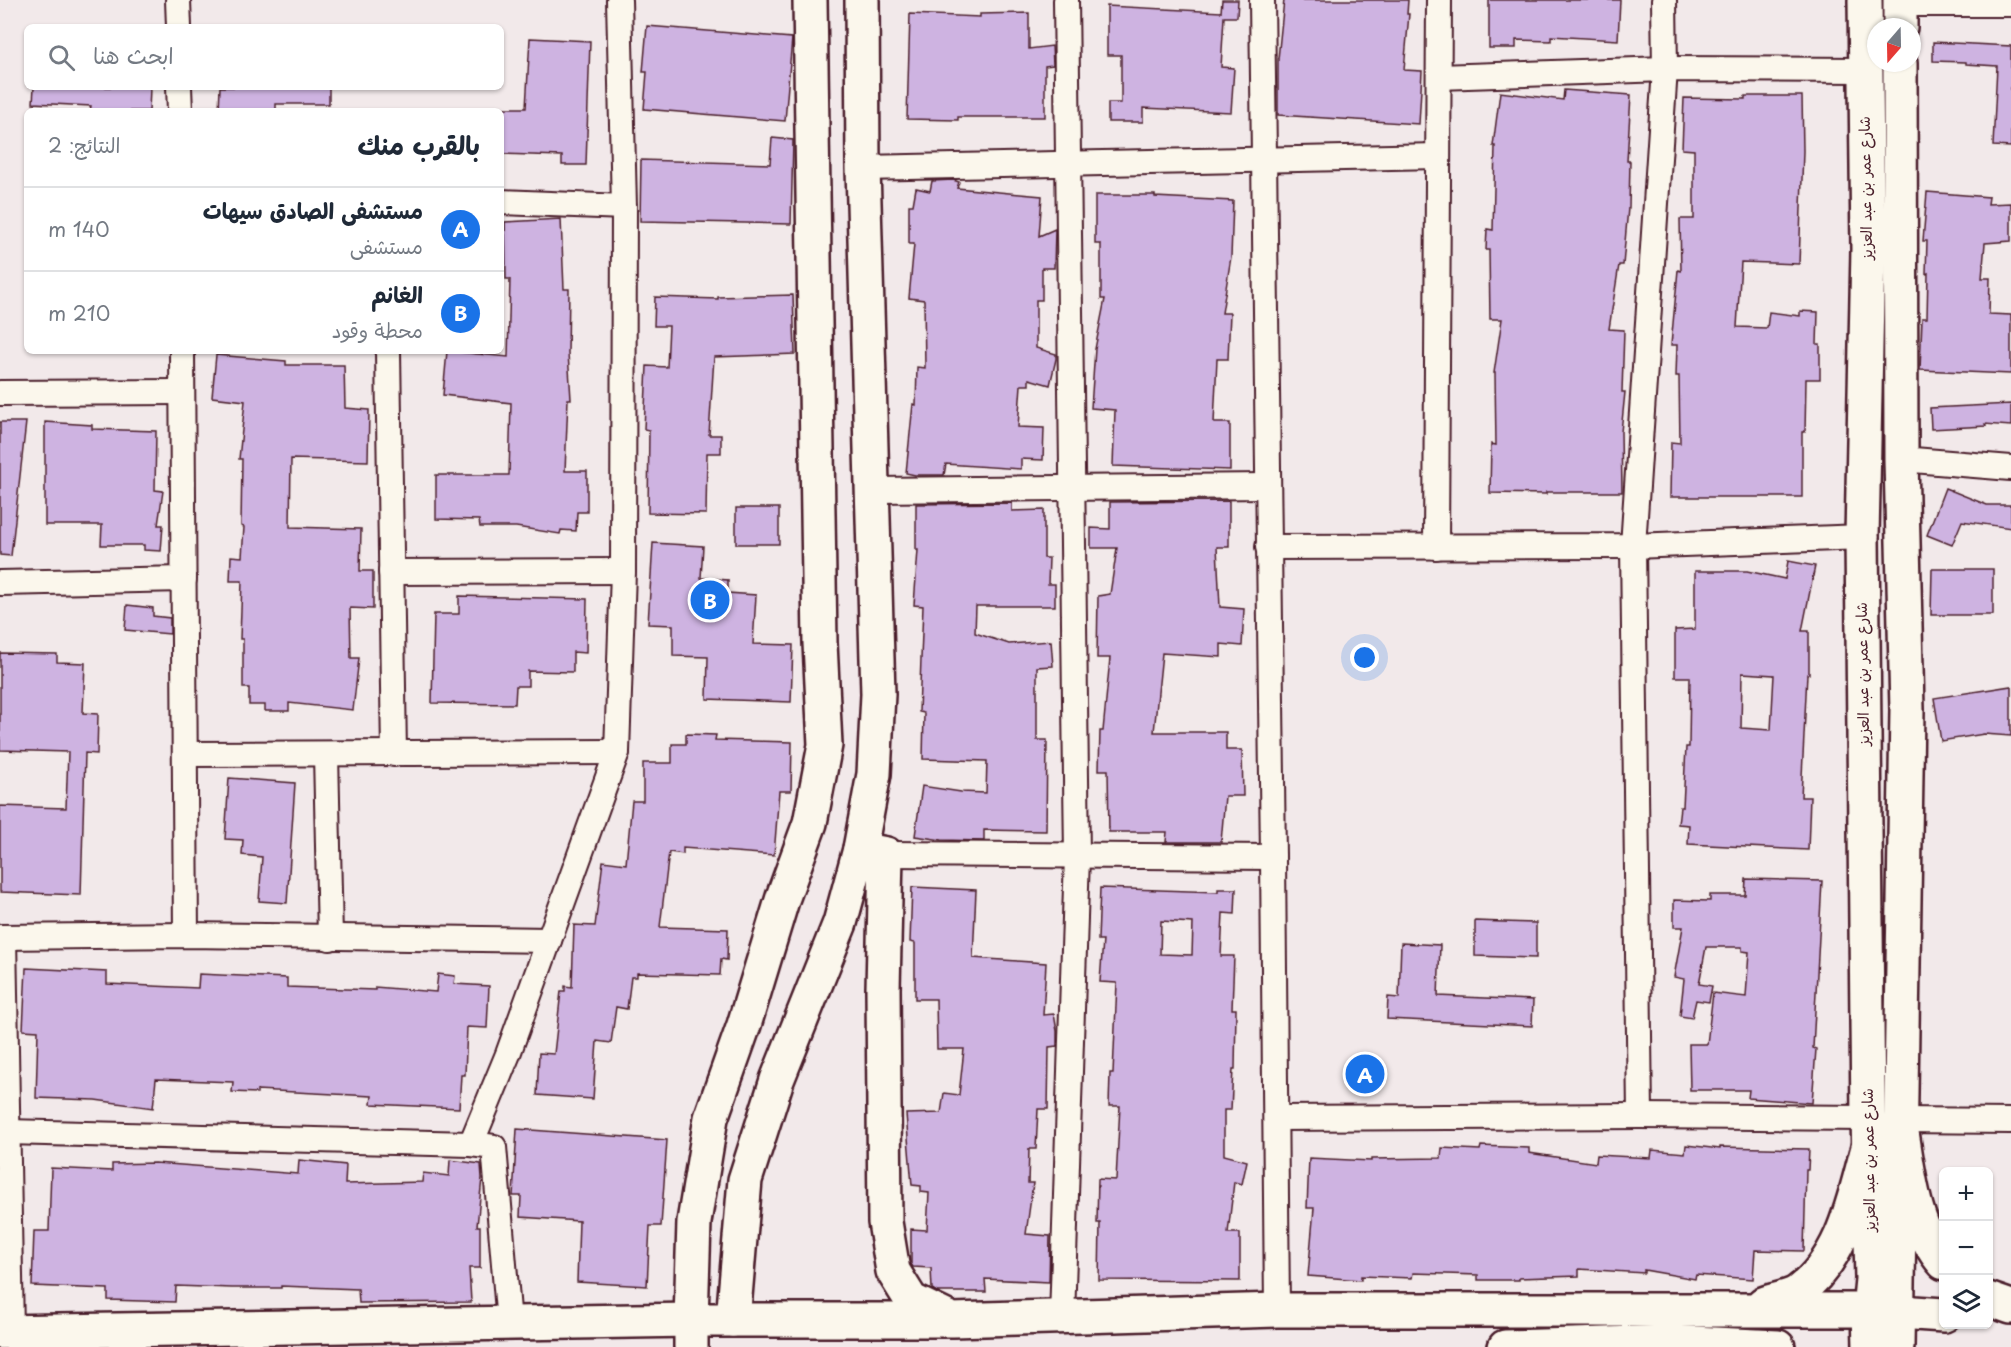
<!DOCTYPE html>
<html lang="ar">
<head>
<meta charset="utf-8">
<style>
	body { margin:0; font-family:"Playpen Sans","Playpen Sans Arabic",sans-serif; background:#f2f2f3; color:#1f2937; direction:rtl }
	.controls { position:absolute; right:18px; bottom:18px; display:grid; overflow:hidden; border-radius:9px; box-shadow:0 2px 4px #0004 }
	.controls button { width:54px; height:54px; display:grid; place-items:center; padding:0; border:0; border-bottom:2px solid #e0e1e3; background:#fff; color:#1f2937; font:30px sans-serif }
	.compass { position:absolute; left:1867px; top:18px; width:54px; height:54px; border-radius:50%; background:#fff; box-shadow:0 2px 4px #0004; rotate:200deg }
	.you { position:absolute; left:1365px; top:658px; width:21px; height:21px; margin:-15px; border:4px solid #fff; border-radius:50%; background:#1a73e8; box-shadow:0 0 0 9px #1a73e833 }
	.badge { display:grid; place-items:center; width:39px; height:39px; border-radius:50%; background:#1a73e8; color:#fff; font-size:20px; font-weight:700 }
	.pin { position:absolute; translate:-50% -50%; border:3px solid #fff; box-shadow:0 2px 6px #0006 }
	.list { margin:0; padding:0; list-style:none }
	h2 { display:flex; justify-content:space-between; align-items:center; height:78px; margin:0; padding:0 24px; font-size:26px }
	h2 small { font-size:20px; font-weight:400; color:#747a83 }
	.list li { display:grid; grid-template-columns:39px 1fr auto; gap:18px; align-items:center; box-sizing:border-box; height:84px; padding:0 24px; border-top:2px solid #e0e1e3 }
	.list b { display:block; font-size:22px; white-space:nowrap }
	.list p { margin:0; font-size:20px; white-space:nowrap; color:#747a83 }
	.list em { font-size:20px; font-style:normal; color:#747a83 }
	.icon { flex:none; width:33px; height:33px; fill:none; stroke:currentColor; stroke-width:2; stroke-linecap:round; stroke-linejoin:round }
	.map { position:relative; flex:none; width:2011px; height:1347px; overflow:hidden; direction:ltr }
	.search { position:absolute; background:#fff; box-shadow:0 2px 4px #0004; left:24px; top:24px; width:480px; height:66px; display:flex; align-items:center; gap:15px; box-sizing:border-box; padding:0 21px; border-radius:9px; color:#747a83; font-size:22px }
	.panel { position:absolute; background:#fff; box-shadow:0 2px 4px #0004; left:24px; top:108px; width:480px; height:246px; border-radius:9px; direction:rtl }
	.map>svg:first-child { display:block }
	.building { fill:#ceb3e1; stroke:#4a1f2b; stroke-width:1.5; fill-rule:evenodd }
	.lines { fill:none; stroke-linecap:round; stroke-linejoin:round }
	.street-casing { stroke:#4a1f2b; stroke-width:28 }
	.secondary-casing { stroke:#4a1f2b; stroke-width:38 }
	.primary-casing { stroke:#4a1f2b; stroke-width:38 }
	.street { stroke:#fbf7ec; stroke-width:24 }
	.secondary { stroke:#fbf7ec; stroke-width:33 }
	.primary { stroke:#fbf7ec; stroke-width:33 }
	.labels { text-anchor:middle; stroke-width:4.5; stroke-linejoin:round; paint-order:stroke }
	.street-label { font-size:15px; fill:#4a1f2b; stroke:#fbf7ec }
</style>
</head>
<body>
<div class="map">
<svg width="2011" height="1347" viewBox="0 0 2011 1347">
	<rect width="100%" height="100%" fill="#f2e9ea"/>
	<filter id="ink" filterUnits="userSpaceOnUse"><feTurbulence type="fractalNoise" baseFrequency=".0167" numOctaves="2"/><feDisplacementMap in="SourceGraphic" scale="12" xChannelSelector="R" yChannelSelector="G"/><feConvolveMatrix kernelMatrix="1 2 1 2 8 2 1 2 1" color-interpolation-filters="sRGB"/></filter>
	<g filter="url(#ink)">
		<g class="building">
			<path d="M1222,0h16l-1,17h-13l-3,50 13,1 -3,44 -88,-4v14h-35v-19h13v-48h-14v-49l114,6z"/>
			<path d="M1284,0h124l-1,14h2l-5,56 18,1 -3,53 -141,-9v-56z"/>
			<path d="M1489,0h131l-2,40 -67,-4v5l-35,-1v8h-27z"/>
			<path d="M1029,13v36l23,-3 1,19 -8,1v51h-87v3l-51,-1 3,-105 70,3v-3z"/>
			<path d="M647,26l145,12 -7,83 -141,-12 3,-37h-4z"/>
			<path d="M530,38l60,3 -4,124h-24v-9l-61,-2v-46h25z"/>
			<path d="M1933,42l78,4v101l-18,-1 4,-80 -31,-2v-2l-33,-1z"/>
			<path d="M34,87h116l-1,24h-59l1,-5 -58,-3z"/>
			<path d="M220,87h109v17h-53v7h-57z"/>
			<path d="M1564,90l67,5 -4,66h3l-1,47h-1l-5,57h-4l-10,64 15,1 -2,62h3l-4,40 1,60h-76v2l-56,-1 1,-49 5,1 -1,-72h-1l8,-54h-12l-1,-69h-3l1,-21 6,1 2,-84h-2l7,-54 63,8z"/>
			<path d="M1745,96h57l1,55 -4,113 -58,-2 -4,65 30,1 2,-16 31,4v-5l18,1 -1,32h3v35h-14l-1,53h-3v65h-132l1,-55 9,1 -1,-67h-3l1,-31h-6l7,-75 3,1 -1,-52h14v-69l-12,-1 2,-51 61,1z"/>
			<path d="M772,138l21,2 -2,84 -151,-3 1,-61 129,4z"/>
			<path d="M953,180l6,2 -2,6 85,8 -3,40 16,-7 -1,39h-12v32h-6v48l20,6v5l-6,26 -21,-6v6h-8l-3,42 26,1 -1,32 -22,-1v10l-75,-5 -2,11h-29l-9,-2 7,-69 3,1 1,-38 8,1 -1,-68 -15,-2 5,-54h-5v-39h4l3,-17 14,3 2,-10z"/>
			<path d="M1927,192l62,5 -1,7 23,-1v38l-26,2 -3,35h8l-1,36 22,1v59l-91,-4 2,-52h5l1,-45 -2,1 1,-33h-4z"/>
			<path d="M1095,195h60v2l78,4 -2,56 -9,56h8l-2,46h-11l-3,64h16v47l-117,-4 2,-56 -24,-2 4,-59 10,-50h-4v-55h-6z"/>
			<path d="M561,219l3,70h5l-1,64 3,46h-3l-3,72h22v41h-10l-1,19 -15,-1 -1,4 -44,-7h-36l-1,-7 -43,-1v-44h73l2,-72 -68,-8 4,-44 61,6 2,-78h-4l-1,-57z"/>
			<path d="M793,295l2,59 -81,3 -5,78h12v18h-14l-1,61 -58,-1 1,-83 -5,-1 3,-63 20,1 2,-41h-15l1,-29 63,2v-2z"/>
			<path d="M216,355l70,6v4h58l1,43 24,2 -1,51 -77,-2 -1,68 71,2 -1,42h13v38l-23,-1 1,50h8l-6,52 -64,-7v8h-24v-6h-16v-17h-6v-49h-3l2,-58h-12l1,-25 11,1 2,-30 -3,-1 1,-67h-3l6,-58 -33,-4z"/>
			<path d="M2011,404v22l-26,-2 1,2 -55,3 -1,-21z"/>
			<path d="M0,422h26l-15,134 -11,-1z"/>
			<path d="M45,422l47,3v4l64,2 -1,59 8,1 -5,34h5l-2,26 -17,-1v-5h-43l1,-20h-57z"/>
			<path d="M1945,488l42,17h24v23l-49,-7 -10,24 -25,-10z"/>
			<path d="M1229,501v46h-12l3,60 24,2 -2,37 -21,-2v13l-59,-4 -8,79h72v18h16l1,46h-18l-4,46h-55l1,-10h-58l-1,-62h-9l1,-39h3l7,-73h-13l1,-62 12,-2 7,-46h-26v-20l19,1v-27z"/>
			<path d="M1012,503v8l32,-1v48h5l-1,26h7v22h-79l-1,27 34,11 42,-3 2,25 -16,1v73h10l-1,91 -62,-1v11l-42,-1 -27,-4 7,-50 39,6 25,1 1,-32 -64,-2 1,-46 -5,-1 4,-106 -9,-1 4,-55h-2v-46z"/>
			<rect x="736" y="508" width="43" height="36"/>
			<path d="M653,543l50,3 -2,32 27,2v13l28,2 -3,49 40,1 -2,57 -84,-3 1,-42 -35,-1v-31l-25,-1z"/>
			<path d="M1788,561l27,5 -13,65h7v43h-2l-6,123h9l-2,53 -120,-6 1,-19 -11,-1 2,-17h3l3,-60h3l1,-70h-15v-47l20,-1v-58h52l38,8zM1742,673l32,2 -3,55 -30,-2z"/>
			<path d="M1932,569h61v46h-62z"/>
			<path d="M459,596l128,3 -1,54 -13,-1v20l-45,-1v15h-12l-1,18 -83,-1 2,-89h25z"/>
			<path d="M127,605l26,3v8l17,2v16l-45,-4z"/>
			<path d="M0,653l57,1v8l28,1 -2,50 15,1 -1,40 -12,-1 -4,142 -81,-3v-86l66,2 2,-56 -68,-2z"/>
			<path d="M2011,686v50l-27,-2 -43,7 -7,-43z"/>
			<path d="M686,734l30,1 -1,5 77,2 -1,49h-12l-5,64 -91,-7v6l-14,-2 -9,75 68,2 -1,31 -6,-1 -1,16 -83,-2v4h-6l-4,32 -11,-2 -5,36 -14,-2 -4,58 -56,-4 2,-42 15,1 7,-63h4v-5l7,1 2,-62 21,1 8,-65 23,3 6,-63h11v-38h29v-19h14z"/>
			<path d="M229,778l66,5 -8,120 -28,-2 3,-44 -20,-2 1,-15 -18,-1z"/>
			<path d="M1746,879l76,2 -9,167 3,1 -4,54 -64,-5 1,-8h-59l-1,-46h18l6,-51 33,4 3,-45 -7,-1v-4h-36l-7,37 13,2 -3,16 -13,-2 -4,18 -12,-2 4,-37 -10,-2 9,-50h-9v-27l36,1v-6h35z"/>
			<path d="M912,887l64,3 -3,68 73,5 -3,52 11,-1 3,17v15l-8,1 -1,62h-10l-2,40h-7l-1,34h5l-7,51 24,2 -1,46 -64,-3 1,13h-49l-5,-3 -1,-21 -18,-1 -2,-3v-35l16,1 2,-37 -8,-1v-6l-9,-1 -6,-71 35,-1 3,-20 15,2 5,-46h-27l-1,-50h-21v-56l-5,-1z"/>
			<path d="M1100,888l118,4v-3h18l-1,25 -12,-1 -2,43h13l-2,53h4l-1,60h-2l-2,41h-7v45l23,6 -5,23 -8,-2 -6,51h12v48l-141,-1 1,-57h-3l1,-44 18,1 4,-74h-11l1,-33h3l4,-90 -17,-1 3,-42h-5zM1161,921l32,2 -1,32 -32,-1z"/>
			<path d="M1475,921l61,2v35l-61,-2z"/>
			<path d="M1401,943l39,2 -2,51 95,4 -1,26 -145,-7 1,-22 11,1z"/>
			<path d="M26,968l81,4v12l91,4 1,-14 88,4v9l88,3v-3l61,5 2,-18 17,2 -1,8 35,2 -2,42 -20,-1 -2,48h-4l-2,33 -88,-4 1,-8 -115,-6v3l-25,-1 1,-10 -77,-3 -3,29 -58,-8 -59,-2 2,-67 -15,-1z"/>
			<path d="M517,1129l150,11 -6,86h-11l-3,60 -70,-4 2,-61 -59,-4 1,-21h-8z"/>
			<path d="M1686,1145l34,4v-2l89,2 -1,21h-2l-2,81 -49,-1 -2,29 -57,-4 -1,4 -51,-9v3l-65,-4v7l-60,2v2h-41v-5l-65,-2 -1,5 -51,-2v4l-53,-4 6,-68h-7l2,-50 62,3v-2l70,-1 1,-10 38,2 1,-4 48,2v5l67,10 1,-8 54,3 1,-8 33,3z"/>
			<path d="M299,1160l47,5 -1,19 77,-2 1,-9 26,3 1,-16 31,4 1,14 -5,48h3v42h-11l2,34 -112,1 -1,-14 -77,-3v2h-49l-56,-2 -1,16 -67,-2v-11l-76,-3 2,-55h15l2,-63 61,3v-7l43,-1 143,11z"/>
		</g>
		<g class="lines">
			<defs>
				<g id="street">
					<path d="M178,0l1,27"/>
					<path d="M1262,0l11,857 4,453"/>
					<path d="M1900,4h111"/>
					<path d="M1439,77l226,-8 200,1"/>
					<path d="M179,87l1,24"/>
					<path d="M863,168l575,-12"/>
					<path d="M501,202l123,5"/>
					<path d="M182,351l4,584"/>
					<path d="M388,351l6,403"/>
					<path d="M0,393l182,-1"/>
					<path d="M1901,459l110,9"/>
					<path d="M873,490l395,-4"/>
					<path d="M1268,547l365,-1 229,-9"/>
					<path d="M1436,547l3,-547"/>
					<path d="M391,572l232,-1"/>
					<path d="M0,583l184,-4"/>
					<path d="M185,754l432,-2"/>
					<path d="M326,754l4,184"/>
					<path d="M886,854l387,3"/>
					<path d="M0,937l186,-2 363,5"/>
					<path d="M4,937l7,395"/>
					<path d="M1640,1116l-7,-570 32,-477 -1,-69"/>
					<path d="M1276,1118l364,-2 228,2"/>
					<path d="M1900,1120l111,1"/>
					<path d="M7,1132l464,12 23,3 15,176"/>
					<path d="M471,1144l37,-90 109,-302 6,-181 1,-364 -5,-207"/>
					<path d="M1062,1318l15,-462 -11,-856"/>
				</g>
				<g id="secondary">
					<path d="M1865,0l3,249 -6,288 6,581 4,161 -3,31 1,37"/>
					<path d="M1900,0v27"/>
					<path d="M691,1320l3,-98 17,-104 33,-93 39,-128 27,-74 15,-78 -5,-102 -10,-643"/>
					<path d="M733,1320l12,-140 32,-100 63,-157 20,-74 14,-75 4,-80 -15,-526 -1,-168"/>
					<path d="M1897,1347l10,-637 -6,-251 -1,-396"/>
				</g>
				<g id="primary">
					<path d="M860,849l26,5 -3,135 2,233 8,49 18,29 37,18"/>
					<path d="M1900,1120c8,46 12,107 44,143"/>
					<path d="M1988,1299l23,8"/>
					<path d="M1763,1304c10,-4 26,-6 35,-12 47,-35 56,-95 71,-148"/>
					<path d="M691,1320v27"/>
					<path d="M0,1332l691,-12h262l324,-10h592l75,5"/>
					<path d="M1670,1342l108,5"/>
					<path d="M1505,1347l165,-5 10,5"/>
				</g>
			</defs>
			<use href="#street" class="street-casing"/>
			<use href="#secondary" class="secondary-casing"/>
			<use href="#primary" class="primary-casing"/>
			<use href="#street" class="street"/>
			<use href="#secondary" class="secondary"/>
			<use href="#primary" class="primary"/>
		</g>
	</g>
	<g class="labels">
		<g class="street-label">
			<text transform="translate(1866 188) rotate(-91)" y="5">شارع عمر بن عبد العزيز</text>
			<text transform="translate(1863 674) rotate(-91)" y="5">شارع عمر بن عبد العزيز</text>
			<text transform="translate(1869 1160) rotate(-91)" y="5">شارع عمر بن عبد العزيز</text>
		</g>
	</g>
</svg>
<div class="controls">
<button>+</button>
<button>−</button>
<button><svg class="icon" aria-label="layers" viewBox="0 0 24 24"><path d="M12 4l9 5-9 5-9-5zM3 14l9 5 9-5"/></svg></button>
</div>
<svg class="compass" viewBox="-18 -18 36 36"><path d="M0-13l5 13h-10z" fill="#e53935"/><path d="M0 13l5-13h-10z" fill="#747a83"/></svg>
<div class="you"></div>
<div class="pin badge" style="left:1365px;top:1074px">A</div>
<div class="pin badge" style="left:710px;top:600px">B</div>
<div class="search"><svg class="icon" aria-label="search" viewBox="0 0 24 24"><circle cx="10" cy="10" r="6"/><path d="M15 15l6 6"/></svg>ابحث هنا</div>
<section class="panel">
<h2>بالقرب منك<small>النتائج: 2</small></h2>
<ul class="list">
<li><span class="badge">A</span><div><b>مستشفى الصادق سيهات</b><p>مستشفى</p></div><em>140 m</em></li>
<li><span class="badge">B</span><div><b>الغانم</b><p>محطة وقود</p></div><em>210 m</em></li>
</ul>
</section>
</div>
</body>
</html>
